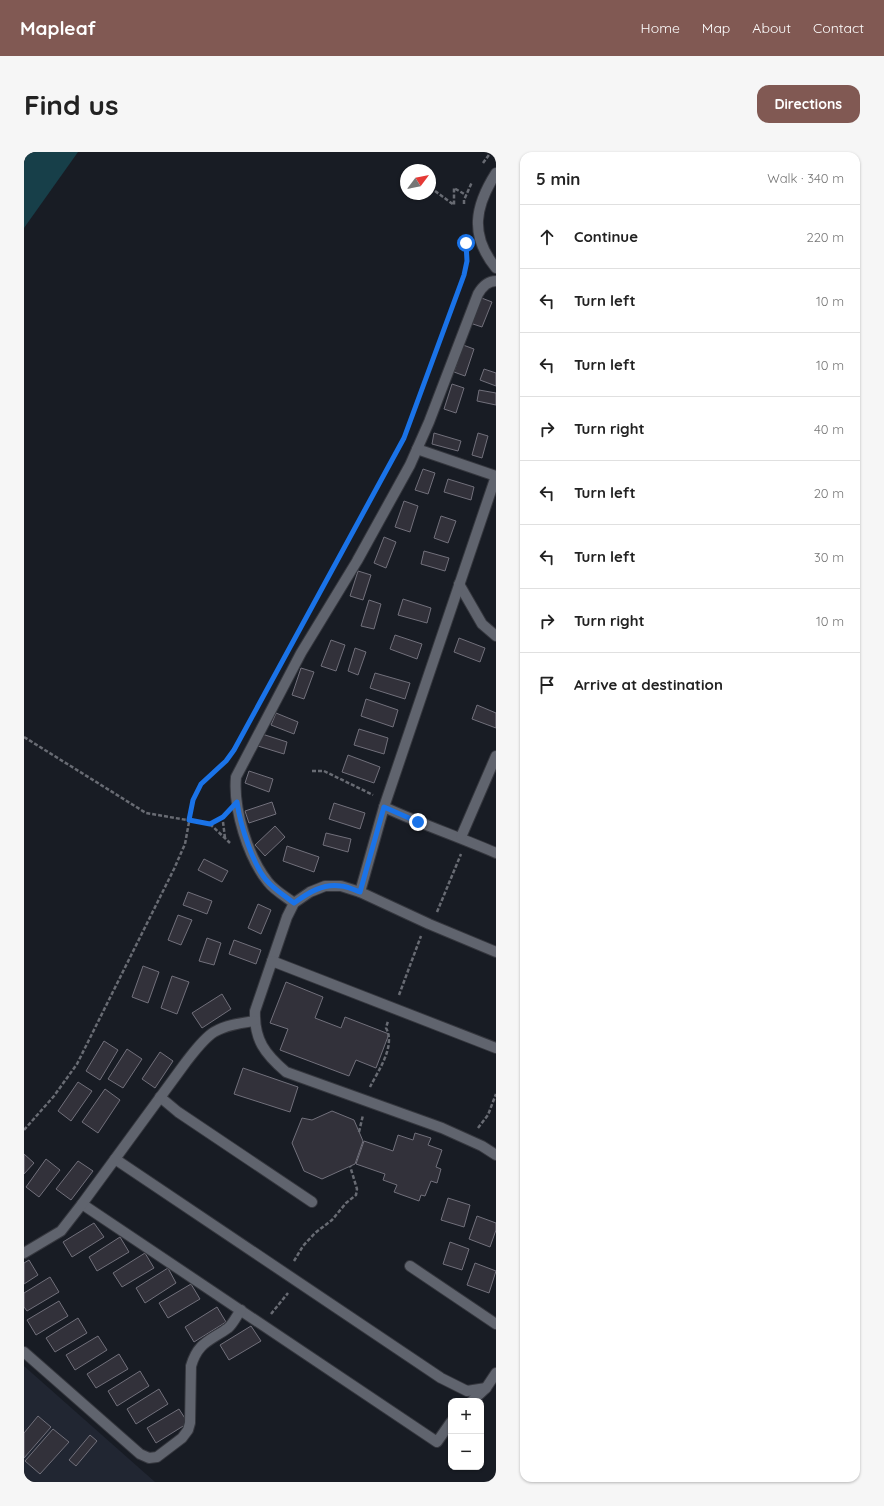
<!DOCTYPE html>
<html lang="en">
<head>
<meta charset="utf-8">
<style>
	body { margin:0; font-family:Quicksand,sans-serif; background:#f6f6f6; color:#222 }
	.controls { position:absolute; right:12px; bottom:12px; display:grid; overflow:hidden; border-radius:8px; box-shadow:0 1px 3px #0004 }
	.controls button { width:36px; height:36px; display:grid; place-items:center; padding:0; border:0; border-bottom:1px solid #e0e0e0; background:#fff; color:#222; font:20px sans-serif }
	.compass { position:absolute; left:376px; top:12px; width:36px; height:36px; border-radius:50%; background:#fff; box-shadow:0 1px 3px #0004; rotate:58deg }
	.stop { position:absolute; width:12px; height:12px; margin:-9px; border:3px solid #1a73e8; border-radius:50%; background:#fff }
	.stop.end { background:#1a73e8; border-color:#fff; box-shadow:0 1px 4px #0008 }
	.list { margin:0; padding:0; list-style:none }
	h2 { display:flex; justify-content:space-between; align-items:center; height:52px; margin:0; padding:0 16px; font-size:17px }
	h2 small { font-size:13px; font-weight:400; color:#767676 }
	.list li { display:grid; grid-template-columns:26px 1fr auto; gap:12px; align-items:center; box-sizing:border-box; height:64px; padding:0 16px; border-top:1px solid #e0e0e0 }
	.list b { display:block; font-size:15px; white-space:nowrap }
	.list em { font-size:13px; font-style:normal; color:#767676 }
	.icon { flex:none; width:22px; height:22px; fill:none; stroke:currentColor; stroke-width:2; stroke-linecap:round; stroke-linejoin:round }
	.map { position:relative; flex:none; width:472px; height:1330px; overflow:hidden; border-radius:12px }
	header { display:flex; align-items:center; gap:24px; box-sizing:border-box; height:56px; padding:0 20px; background:#815953; color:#fff }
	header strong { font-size:19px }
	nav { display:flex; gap:22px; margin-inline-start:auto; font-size:14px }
	.intro { display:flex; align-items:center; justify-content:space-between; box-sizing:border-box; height:96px; padding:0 24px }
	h1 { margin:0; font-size:28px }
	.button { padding:10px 18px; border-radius:12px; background:#815953; color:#fff; font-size:14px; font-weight:700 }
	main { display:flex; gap:24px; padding:0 24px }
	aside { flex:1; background:#fff; border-radius:12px; box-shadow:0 1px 3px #0004 }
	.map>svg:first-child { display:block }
	.built { fill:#212632 }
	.water { fill:#173f49 }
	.building { fill:#32313a; stroke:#71707b }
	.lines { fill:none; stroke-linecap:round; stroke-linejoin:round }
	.service-casing { stroke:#35373e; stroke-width:12 }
	.path { stroke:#686b73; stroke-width:2.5; stroke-dasharray:4 2; stroke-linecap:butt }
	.service { stroke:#60646e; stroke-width:10 }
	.route { stroke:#1a73e8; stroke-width:5 }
</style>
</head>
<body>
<header>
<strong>Mapleaf</strong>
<nav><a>Home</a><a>Map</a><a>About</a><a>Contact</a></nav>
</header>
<div class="intro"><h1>Find us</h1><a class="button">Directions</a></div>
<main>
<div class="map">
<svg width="472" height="1330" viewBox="0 0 472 1330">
	<rect width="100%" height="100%" fill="#181c24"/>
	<path class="built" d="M0,1214l131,116h-131z"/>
	<path class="water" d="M0,0h54l-54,76z"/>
	<g class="building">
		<path d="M455,145l13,5 -10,25 -12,-4z"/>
		<path d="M439,193l11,4 -9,27 -11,-4z"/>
		<path d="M460,217l12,4v13l-16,-6z"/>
		<path d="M428,232l12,4 -8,25 -12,-4z"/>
		<path d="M455,238l17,3v12l-19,-4z"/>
		<path d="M410,281l27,8 -3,10 -26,-7z"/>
		<path d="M454,281l10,3 -6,22 -10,-3z"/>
		<path d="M399,317l12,4 -7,21 -13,-4z"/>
		<path d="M424,327l26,8 -3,13 -27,-8z"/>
		<path d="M380,349l14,5 -8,26 -15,-5z"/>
		<path d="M417,364l15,5 -8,22 -14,-5z"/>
		<path d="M360,385l12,5 -10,26 -12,-5z"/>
		<path d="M400,399l25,7 -4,13 -24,-7z"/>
		<path d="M334,419l13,4 -8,25 -13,-4z"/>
		<path d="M379,447l28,9 -4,15 -29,-8z"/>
		<path d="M345,448l12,4 -7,25 -13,-3z"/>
		<path d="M371,483l27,9 -5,15 -27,-10z"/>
		<path d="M435,486l26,10 -5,14 -26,-10z"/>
		<path d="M307,488l14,5 -9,26 -15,-5z"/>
		<path d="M331,496l11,4 -8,23 -10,-4z"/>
		<path d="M277,516l13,4 -10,27 -12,-4z"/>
		<path d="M351,521l35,10 -5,16 -35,-11z"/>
		<path d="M342,547l32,11 -5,17 -32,-11z"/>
		<path d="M453,553l19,8v15l-24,-9z"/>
		<path d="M252,561l22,9 -4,12 -23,-9z"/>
		<path d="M335,577l29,9 -4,16 -30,-9z"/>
		<path d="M238,582l25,8 -3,12 -26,-8z"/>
		<path d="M324,603l32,12 -6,16 -32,-11z"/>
		<path d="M225,619l24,8 -4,13 -24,-9z"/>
		<path d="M248,650l4,12 -27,9 -4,-12z"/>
		<path d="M310,651l31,10 -5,16 -31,-10z"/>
		<path d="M251,674l10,11 -20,19 -10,-11z"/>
		<path d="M302,681l25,6 -3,13 -25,-7z"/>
		<path d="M263,694l32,11 -5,15 -31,-11z"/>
		<path d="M180,707l24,12 -6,11 -24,-12z"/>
		<path d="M164,740l24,9 -5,13 -24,-9z"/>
		<path d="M234,752l13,6 -10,24 -13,-6z"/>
		<path d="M154,763l14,5 -11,25 -13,-5z"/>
		<path d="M183,786l14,5 -7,22 -15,-4z"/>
		<path d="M210,788l27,10 -5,14 -27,-10z"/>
		<path d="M119,814l16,6 -11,31 -16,-6z"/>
		<path d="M148,824l17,6 -12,32 -16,-6z"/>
		<path d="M262,830l37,15 -8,21 26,10 4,-11 44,17 -13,34 -20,-8 -7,16 -69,-26 8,-21 -18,-6z"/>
		<path d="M198,842l9,15 -29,19 -10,-15z"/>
		<path d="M80,889l14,9 -18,30 -14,-9z"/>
		<path d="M103,897l15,10 -19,29 -15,-9z"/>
		<path d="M136,900l13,9 -18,27 -13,-9z"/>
		<path d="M219,916l55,19 -8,25 -56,-18z"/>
		<path d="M54,930l14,9 -21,30 -13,-10z"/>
		<path d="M81,937l15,11 -22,33 -16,-11z"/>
		<path d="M308,959l22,9 9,21 -8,23 -33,15 -18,-8 -12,-28 10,-25 10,2z"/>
		<path d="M391,981l16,5 -3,7 14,5 -6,17 5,2 -4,14 -6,-2 -6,15 -4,-1 -2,6 -25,-9 3,-7 -14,-5 2,-6 -29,-10 8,-23 29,10 5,-16 15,5z"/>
		<path d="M0,1002l10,9 -10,11z"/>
		<path d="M22,1007l14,11 -21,27 -13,-10z"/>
		<path d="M54,1009l15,10 -22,29 -15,-11z"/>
		<path d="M424,1046l22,7 -6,22 -23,-7z"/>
		<path d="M453,1064l19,7v7l-6,17 -21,-8z"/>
		<path d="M70,1071l10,14 -32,20 -9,-15z"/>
		<path d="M96,1085l9,15 -32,19 -8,-14z"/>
		<path d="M426,1090l19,7 -7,21 -19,-6z"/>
		<path d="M121,1101l9,15 -32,19 -9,-14z"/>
		<path d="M5,1108l9,15 -14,9v-21z"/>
		<path d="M451,1111l21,8 -7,22 -22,-8z"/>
		<path d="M144,1116l8,15 -31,20 -9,-15z"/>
		<path d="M26,1125l9,15 -32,19 -3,-4v-14z"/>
		<path d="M167,1132l9,15 -32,19 -9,-15z"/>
		<path d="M35,1149l9,15 -32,19 -9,-15z"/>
		<path d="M193,1155l9,15 -32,20 -9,-15z"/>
		<path d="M54,1166l9,15 -32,19 -9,-14z"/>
		<path d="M227,1174l10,15 -32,19 -9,-15z"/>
		<path d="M74,1184l9,14 -32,20 -9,-15z"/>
		<path d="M95,1202l9,15 -32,19 -9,-14z"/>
		<path d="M116,1219l9,15 -32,20 -9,-15z"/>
		<path d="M135,1237l9,15 -32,20 -9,-15z"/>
		<path d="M155,1257l9,14 -32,20 -9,-15z"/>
		<path d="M14,1264l13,11 -27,31v-25z"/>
		<path d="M29,1277l16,13 -29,32 -15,-13z"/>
		<path d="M66,1283l7,6 -21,25 -7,-6z"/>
	</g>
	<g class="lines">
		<defs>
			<g id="service">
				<path d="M472,21c-21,33 -27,62 0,95"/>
				<path d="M393,297l79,27"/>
				<path d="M435,432l23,40 14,12"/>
				<path d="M360,655c37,17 75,30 112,46"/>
				<path d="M437,685l35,-81"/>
				<path d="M336,740l24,-85 112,-331"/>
				<path d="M270,751c-8,-6 -20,-13 -26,-21 -20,-25 -35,-73 -32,-105l65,-124 56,-92 53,-96 19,-43 49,-128c4,-7 9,-13 18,-13"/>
				<path d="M472,800l-67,-28 -69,-32 -19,-6h-16l-15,6 -16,11 -7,14 -32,94c-1,29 10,43 31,61l156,56 40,18 14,9"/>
				<path d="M248,809l224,87"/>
				<path d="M136,945l18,15 134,90"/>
				<path d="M91,1007l326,219 26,13 19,-3"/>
				<path d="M58,1052l355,238 14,-20"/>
				<path d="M0,1101l37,-22 21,-27 104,-142c8,-10 17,-23 28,-30 12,-7 27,-9 40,-11"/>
				<path d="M386,1114l86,58"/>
				<path d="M0,1200l116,102 9,4 8,-1 25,-19 6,-8 2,-7 1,-57c7,-24 19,-25 37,-38 5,-4 9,-13 13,-18"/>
				<path d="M448,1249l14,-13 10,-15"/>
			</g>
		</defs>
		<use href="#service" class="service-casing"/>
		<g class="path">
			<path d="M459,11l8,-11"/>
			<path d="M411,39l19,14v-17l12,7"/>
			<path d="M440,52v-4l8,-18"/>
			<path d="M383,279l57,-156 3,-14 -1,-12"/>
			<path d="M311,413l68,-125"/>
			<path d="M0,585l122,76 64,11 14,-8"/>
			<path d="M288,619h12l49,24"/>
			<path d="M199,670l2,16"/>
			<path d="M186,672l20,19"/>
			<path d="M413,760l24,-58"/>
			<path d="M375,843l22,-59"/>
			<path d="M346,935c8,-16 26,-41 16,-59l2,-7"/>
			<path d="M454,976l10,-13 8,-21"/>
			<path d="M0,978l30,-34 23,-32 97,-195 11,-25 8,-44 8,-16 26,-24"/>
			<path d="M335,980l4,-17"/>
			<path d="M270,1109l9,-15 12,-13 17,-13 14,-17 10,-8 1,-6 -7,-23"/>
			<path d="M247,1162l17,-21"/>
		</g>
		<use href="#service" class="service"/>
	</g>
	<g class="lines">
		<path class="route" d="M394,670l-34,-15 -24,85c-6,-2 -13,-6 -19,-6 -18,-3 -33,7 -47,17 -8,-6 -17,-12 -24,-19 -16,-14 -30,-60 -33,-82l-14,15 -13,7 -21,-4 4,-20 8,-16 25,-23 8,-11 170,-312 60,-163 3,-14 -1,-18"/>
	</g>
</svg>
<div class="controls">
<button>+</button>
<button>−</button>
</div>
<svg class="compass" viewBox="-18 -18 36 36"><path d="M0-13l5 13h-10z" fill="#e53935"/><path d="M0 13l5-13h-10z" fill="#767676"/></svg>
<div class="stop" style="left:442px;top:91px"></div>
<div class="stop end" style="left:394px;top:670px"></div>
</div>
<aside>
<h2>5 min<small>Walk · 340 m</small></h2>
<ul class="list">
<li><svg class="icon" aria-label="ahead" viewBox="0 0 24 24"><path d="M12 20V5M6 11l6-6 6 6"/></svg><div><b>Continue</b></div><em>220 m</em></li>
<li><svg class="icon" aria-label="left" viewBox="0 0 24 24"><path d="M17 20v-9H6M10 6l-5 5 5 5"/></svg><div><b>Turn left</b></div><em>10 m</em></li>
<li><svg class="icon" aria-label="left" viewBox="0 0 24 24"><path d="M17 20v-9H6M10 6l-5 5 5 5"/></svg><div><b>Turn left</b></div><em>10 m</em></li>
<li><svg class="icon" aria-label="right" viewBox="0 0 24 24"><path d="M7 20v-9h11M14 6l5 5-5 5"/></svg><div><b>Turn right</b></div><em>40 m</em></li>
<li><svg class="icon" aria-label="left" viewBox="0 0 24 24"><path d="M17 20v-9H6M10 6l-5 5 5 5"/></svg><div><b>Turn left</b></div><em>20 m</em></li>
<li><svg class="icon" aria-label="left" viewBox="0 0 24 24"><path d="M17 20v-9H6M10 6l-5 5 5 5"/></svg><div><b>Turn left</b></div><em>30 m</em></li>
<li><svg class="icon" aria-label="right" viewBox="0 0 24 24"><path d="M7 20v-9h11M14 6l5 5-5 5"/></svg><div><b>Turn right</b></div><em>10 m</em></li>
<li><svg class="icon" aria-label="arrive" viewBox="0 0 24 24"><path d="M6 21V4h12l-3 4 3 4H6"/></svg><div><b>Arrive at destination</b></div></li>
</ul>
</aside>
</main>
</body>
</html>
